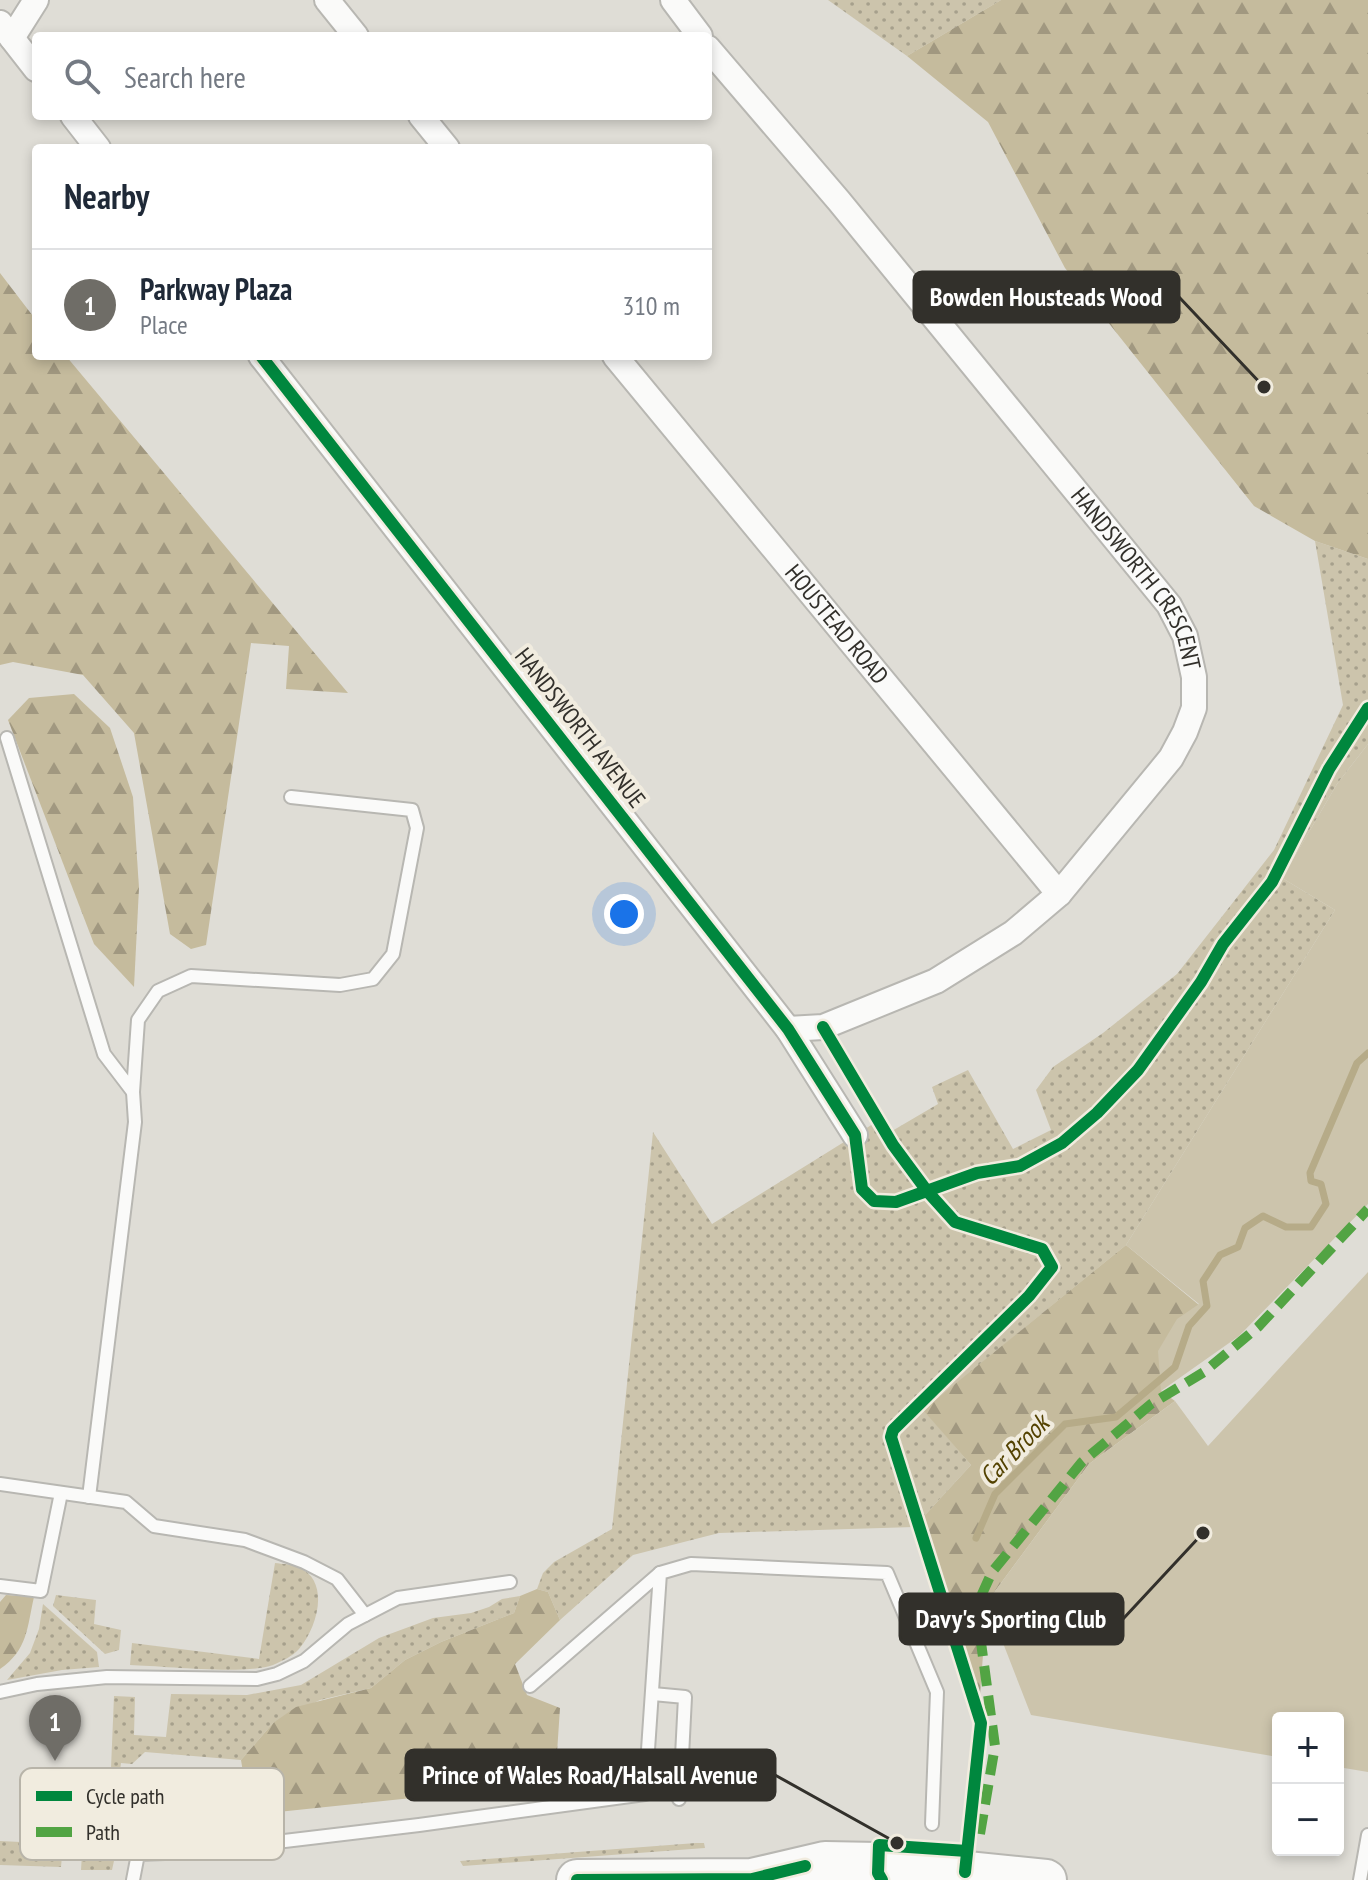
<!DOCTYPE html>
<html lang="en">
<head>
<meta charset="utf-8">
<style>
	body { margin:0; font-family:"PT Sans Narrow",sans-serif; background:#f6f6f7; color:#1f2937 }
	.controls { position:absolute; right:24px; bottom:24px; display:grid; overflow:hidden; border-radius:8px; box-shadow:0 4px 12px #0003 }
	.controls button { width:72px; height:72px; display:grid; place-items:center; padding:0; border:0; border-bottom:2px solid #e0e1e3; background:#fff; color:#1f2937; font:40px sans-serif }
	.you { position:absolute; left:624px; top:914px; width:28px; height:28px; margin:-20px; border:6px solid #fff; border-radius:50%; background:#1a73e8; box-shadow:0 0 0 12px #1a73e833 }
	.badge { display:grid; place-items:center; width:52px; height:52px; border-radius:50%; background:#6f6d67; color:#fff; font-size:26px; font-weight:700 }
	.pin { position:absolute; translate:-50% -66px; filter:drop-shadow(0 2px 4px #0008) }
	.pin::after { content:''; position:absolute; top:42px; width:28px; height:24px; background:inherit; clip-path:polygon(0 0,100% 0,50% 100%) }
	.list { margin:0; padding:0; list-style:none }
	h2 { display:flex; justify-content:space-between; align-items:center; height:104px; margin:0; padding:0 32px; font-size:34px }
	h2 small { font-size:26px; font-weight:400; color:#747a83 }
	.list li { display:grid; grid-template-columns:52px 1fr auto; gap:24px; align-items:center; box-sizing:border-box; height:112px; padding:0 32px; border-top:2px solid #e0e1e3 }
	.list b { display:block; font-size:30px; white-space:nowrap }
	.list p { margin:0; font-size:26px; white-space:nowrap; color:#747a83 }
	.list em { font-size:26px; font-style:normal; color:#747a83 }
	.icon { flex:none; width:44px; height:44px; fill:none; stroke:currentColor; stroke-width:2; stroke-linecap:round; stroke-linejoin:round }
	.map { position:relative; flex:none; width:1368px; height:1880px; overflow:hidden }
	.search { position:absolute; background:#fff; box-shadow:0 4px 12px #0003; left:32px; top:32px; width:680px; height:88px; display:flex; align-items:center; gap:20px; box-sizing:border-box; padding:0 28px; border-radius:8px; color:#747a83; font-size:30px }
	.panel { position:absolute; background:#fff; box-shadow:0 4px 12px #0003; left:32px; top:144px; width:680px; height:216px; border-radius:8px }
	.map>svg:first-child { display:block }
	.grass { fill:url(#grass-dots) }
	.forest { fill:url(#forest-firs) }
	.garden { fill:#ccc4ac }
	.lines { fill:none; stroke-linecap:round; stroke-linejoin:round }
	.stream { stroke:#b6ab88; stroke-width:7 }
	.service-casing { stroke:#b8b7b2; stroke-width:16 }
	.minor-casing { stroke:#b8b7b2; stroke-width:28 }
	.trunk-casing { stroke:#b8b7b2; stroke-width:44 }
	.service { stroke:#fafaf9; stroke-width:12 }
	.minor { stroke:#fafaf9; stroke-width:24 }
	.trunk { stroke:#fafaf9; stroke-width:40 }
	.quiet { stroke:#52a443; stroke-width:10; stroke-dasharray:20 10; stroke-linecap:butt }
	.cycleway-casing { stroke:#f1ecdf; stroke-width:17 }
	.cycleway { stroke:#00873e; stroke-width:12 }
	.labels { text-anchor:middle; stroke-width:8; stroke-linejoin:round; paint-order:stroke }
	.street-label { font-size:24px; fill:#32302b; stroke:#f1ecdf }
	.water-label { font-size:26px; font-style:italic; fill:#534201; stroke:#f1ecdf }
	.key { fill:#f1ecdf; stroke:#b8b4a9; stroke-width:2 }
	.key-label { font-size:22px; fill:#32302b }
	.leader { fill:none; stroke:#32302b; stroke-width:3 }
	.callout-dot { fill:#32302b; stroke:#f1ecdf; stroke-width:3 }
	.callout { fill:#32302b; stroke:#32302b; stroke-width:3 }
	.callout-label { font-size:26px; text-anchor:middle; font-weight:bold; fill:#fff }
</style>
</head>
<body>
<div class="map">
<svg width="1368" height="1880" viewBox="0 0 1368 1880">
	<defs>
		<pattern id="grass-dots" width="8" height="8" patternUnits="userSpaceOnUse" patternTransform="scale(2)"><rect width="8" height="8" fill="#ccc4ac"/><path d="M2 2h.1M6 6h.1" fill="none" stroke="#a6a08c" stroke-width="1.8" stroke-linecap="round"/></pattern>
		<pattern id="forest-firs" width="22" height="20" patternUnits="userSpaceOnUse" patternTransform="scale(2)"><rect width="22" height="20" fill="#c5bb9d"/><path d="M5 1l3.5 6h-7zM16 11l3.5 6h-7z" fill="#a19880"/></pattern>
	</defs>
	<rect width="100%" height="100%" fill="#dfddd6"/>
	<g class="grass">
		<path d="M828,0h173l-94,56z"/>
		<path d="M1315,541l53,18v185l-31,40 -55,94 53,32 -209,335 -202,165 47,55 -57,62 -195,6 -86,22 -73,65 -12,-28 -11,-3 6,-16 11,-11 58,-33 41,-397 59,92 169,-105 11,12 46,-27 -6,-17 36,-17 45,79 38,-19 -15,-40 17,-23 50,-34 74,-59 97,-124 69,-145z"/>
		<path d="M275,1563c7,1 18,1 24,4 32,15 18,61 0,82 -6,7 -17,12 -26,16 -28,10 -110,1 -143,0l2,-22 127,16z"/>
		<path d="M56,1595l40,5 -2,24 27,6 -2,20 -14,4 -52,-48z"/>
		<path d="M520,1596l-6,17 -73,29 -36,18 -34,28 -51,12 -47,23 -32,37 -96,-8 -13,12 -11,-1 -4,30 -7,-1 4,-96 21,1 -1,38 32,2 5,-43 76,1 54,-10 78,-47 54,-20 38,-5 18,-6 13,-8z"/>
		<path d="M43,1604l54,48 2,15 -37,3 -55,10 23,-27 9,-24z"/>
		<path d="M108,1819l15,1 -11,50h-31l1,-16 25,1z"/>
		<path d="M0,1841l63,3 -2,23 -61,-2z"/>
		<path d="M696,1843h8l1,5 -242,18 -3,-5z"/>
	</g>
	<g class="forest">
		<path d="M1001,0h367v559l-53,-18 -61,-35 -189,-238 -77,-146 -81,-66z"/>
		<path d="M0,273l36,47v36h30l282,337 -62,-4 3,-43 -38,-3 -45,302 -15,4 -21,-15 -36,-201 -51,-58 -70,-13 -13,3z"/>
		<path d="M74,694l36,34 23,69 6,91 -5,99 -40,-43 -86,-224 21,-22z"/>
		<path d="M1126,1245l73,60 -38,86 14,10 -86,63 -102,138 -9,119 -64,-194 57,-62 -48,-55z"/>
		<path d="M537,1589l11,3 12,28 -45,44 12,31 33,13 -5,75 -305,32 -9,-55 32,-37 23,-16 75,-19 34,-28 36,-18 73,-29 6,-17z"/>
		<path d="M6,1595l28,2c-7,30 -6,53 -34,72v-67z"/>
	</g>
	<g class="garden">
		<path d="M1368,744v460l-129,132 -78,55 -3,-40 19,-32 22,-15 -73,-59 209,-335 -53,-32 55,-94z"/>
		<path d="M1368,1272v500l-30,-5v-49h-60v39l-247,-42 -44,-113 102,-138 86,-63 33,45z"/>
	</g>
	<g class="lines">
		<path class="stream" d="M976,1538l19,-44 70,-70 51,-7 59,-50 14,-41 18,-20 -4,-25 17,-26 18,-8 7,-19 18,-12 23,11h25l15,-23 -5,-20 -10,-3 -1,-8 47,-110 11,-10"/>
		<defs>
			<g id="service">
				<path d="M7,738l97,316 29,38"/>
				<path d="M0,1484l126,18 28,24 91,14 59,22 33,17 28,36"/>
				<path d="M89,1497l46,-375 -2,-30 5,-72 20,-29 33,-15 149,9 33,-6 20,-25 24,-126 -5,-18 -121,-13"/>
				<path d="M0,1586l41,5 20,-98"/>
				<path d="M530,1686l130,-113"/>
				<path d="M0,1692l37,-8 70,-7 150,2 20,-5 27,-13 44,-37 50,-26 112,-16"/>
				<path d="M646,1777l35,-1 4,-79 -32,-3"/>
				<path d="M679,1799l2,-23"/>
				<path d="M192,1852l227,-27 226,-31 15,-221 31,-9 196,9 50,119 -5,132"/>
				<path d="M133,1880l5,-26 20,-56 12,-5 28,4 9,14v24l-15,17 -54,2"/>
				<path d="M1360,1880l8,-45"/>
			</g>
			<g id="minor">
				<path d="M327,0l29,36"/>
				<path d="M673,0l27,36"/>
				<path d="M0,23l36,46"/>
				<path d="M12,38l24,-38"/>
				<path id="s1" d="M708,48l131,153 330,404 16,31 9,41v31l-9,24 -14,26 -112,136 -46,39 -77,48 -113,46 -35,2"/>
				<path d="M73,116l25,32"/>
				<path d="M421,116l26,32"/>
				<path d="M261,356l527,673 67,106"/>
				<path id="s2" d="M615,356l444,538"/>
			</g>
			<path id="trunk" d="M577,1880l175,-1 73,-17 53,1 168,17"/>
		</defs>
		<use href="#service" class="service-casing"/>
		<use href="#minor" class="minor-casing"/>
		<use href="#trunk" class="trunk-casing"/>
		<use href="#service" class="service"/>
		<use href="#minor" class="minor"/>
		<use href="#trunk" class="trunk"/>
		<path class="quiet" d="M980,1834l15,-88 -15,-111 2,-41 10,-22 90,-110 69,-58 53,-32 54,-45 110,-118"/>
		<defs>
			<g id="cycleway">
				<path d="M261,356l527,673 67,106 7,54 12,12 22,1 81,-29 43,-7 42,-23 35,-30 41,-43 63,-88 22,-38 49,-62 57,-113 39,-61"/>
				<path d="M823,1027l70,118 34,46 28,31 87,27 10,18 -23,29 -136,134 -2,7 90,286 -16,149"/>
				<path d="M577,1880l175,-1 53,-13"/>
				<path d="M882,1880l-4,-7 1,-28 88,6"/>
			</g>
		</defs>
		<use href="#cycleway" class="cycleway-casing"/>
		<use href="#cycleway" class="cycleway"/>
	</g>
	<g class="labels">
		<g class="street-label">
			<text dy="8" stroke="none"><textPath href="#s1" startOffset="684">HANDSWORTH CRESCENT</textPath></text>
			<text dy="8" stroke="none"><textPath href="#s2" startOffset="348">HOUSTEAD ROAD</textPath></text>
			<text transform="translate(580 728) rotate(52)" y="8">HANDSWORTH AVENUE</text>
		</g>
		<g class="water-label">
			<text transform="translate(1014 1450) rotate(-46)" y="9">Car Brook</text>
		</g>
	</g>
	<rect x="20" y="1768" width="264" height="92" rx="12" class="key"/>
	<rect x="36" y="1791" width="36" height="10" fill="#00873e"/>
	<rect x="36" y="1827" width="36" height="10" fill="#52a443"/>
	<g class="key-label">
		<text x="86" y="1804">Cycle path</text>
		<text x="86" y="1840">Path</text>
	</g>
	<path class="leader" d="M1264 387L1179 297M1203 1533L1123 1619M897 1843L775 1775"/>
	<g class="callout-dot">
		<circle cx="1264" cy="387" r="8"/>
		<circle cx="1203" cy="1533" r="8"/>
		<circle cx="897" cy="1843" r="8"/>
	</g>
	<g class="callout">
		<rect x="914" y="272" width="265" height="50" rx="8"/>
		<rect x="900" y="1594" width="223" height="50" rx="8"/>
		<rect x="406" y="1750" width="369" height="50" rx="8"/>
	</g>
	<g class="callout-label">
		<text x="1046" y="306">Bowden Housteads Wood</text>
		<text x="1011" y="1628">Davy's Sporting Club</text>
		<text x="590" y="1784">Prince of Wales Road/Halsall Avenue</text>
	</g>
</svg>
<div class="controls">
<button>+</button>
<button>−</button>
</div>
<div class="you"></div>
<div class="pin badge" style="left:55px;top:1761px">1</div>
<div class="search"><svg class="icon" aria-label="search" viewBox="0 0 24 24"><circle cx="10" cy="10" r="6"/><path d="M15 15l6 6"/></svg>Search here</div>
<section class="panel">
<h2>Nearby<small></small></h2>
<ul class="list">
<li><span class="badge">1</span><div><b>Parkway Plaza</b><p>Place</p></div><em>310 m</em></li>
</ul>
</section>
</div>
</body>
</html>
